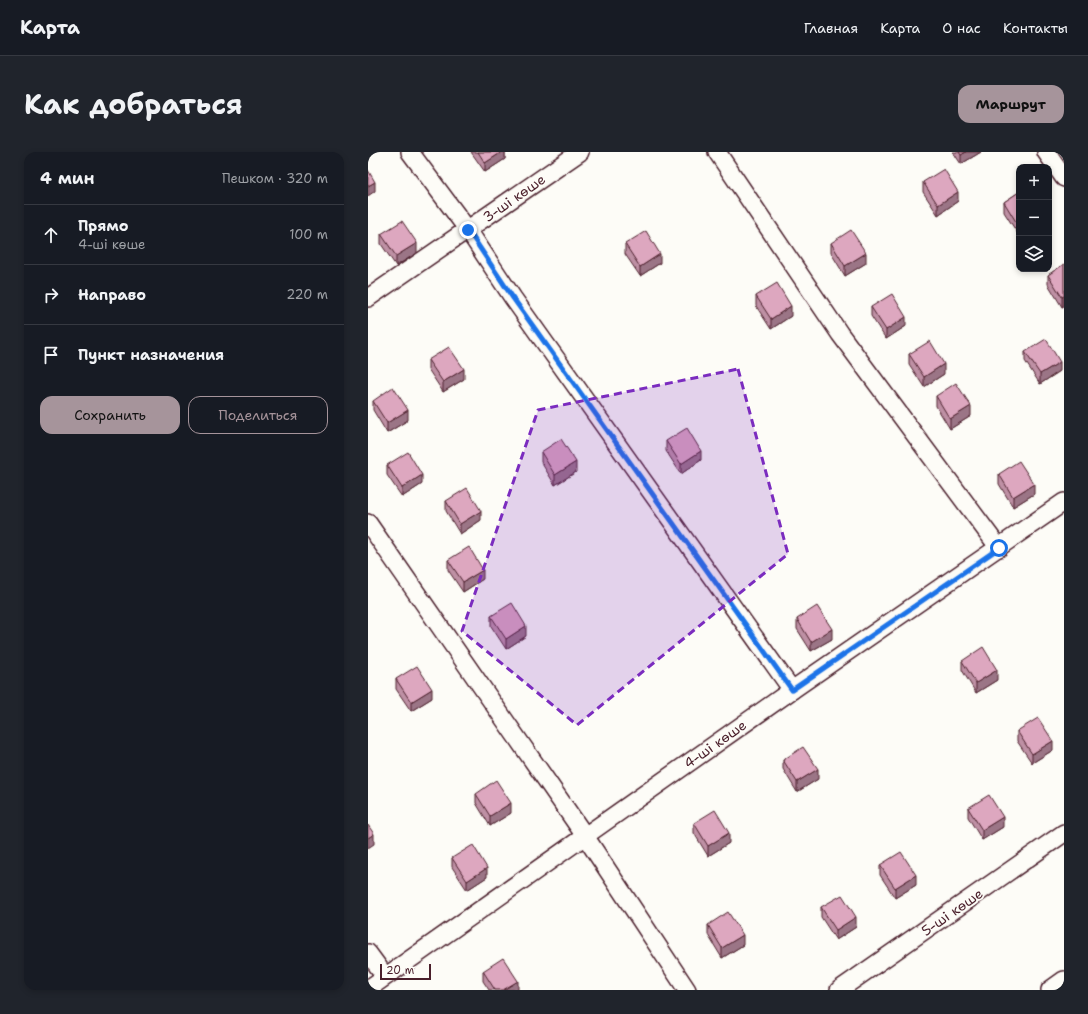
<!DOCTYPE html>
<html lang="ru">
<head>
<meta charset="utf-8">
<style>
	body { margin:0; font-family:"Shantell Sans",sans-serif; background:#20242c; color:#f1f3f6 }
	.controls { position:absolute; right:12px; top:12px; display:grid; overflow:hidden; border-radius:8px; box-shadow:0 2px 6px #0003 }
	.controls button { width:36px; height:36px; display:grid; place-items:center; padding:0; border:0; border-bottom:1px solid #363941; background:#171b24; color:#f1f3f6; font:20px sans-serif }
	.scale { position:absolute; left:12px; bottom:10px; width:51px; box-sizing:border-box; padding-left:4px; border:2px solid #4a1f2b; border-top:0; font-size:11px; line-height:14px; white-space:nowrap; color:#4a1f2b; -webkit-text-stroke:3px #fdfcf7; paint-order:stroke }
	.stop { position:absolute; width:12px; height:12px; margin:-9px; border:3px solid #1a73e8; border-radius:50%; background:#fff }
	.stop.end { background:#1a73e8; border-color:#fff; box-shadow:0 1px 4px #0008 }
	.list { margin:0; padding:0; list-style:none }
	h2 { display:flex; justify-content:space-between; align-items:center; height:52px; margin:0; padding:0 16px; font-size:17px }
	h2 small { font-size:13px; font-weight:400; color:#9ea1a6 }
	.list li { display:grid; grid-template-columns:26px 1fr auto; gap:12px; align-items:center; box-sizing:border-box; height:60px; padding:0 16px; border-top:1px solid #363941 }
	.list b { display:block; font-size:15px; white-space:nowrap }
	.list p { margin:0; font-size:13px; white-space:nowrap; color:#9ea1a6 }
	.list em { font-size:13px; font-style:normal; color:#9ea1a6 }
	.actions { display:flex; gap:8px; padding:12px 16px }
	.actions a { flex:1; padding:9px 0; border:1px solid #a6949b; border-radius:12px; text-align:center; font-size:14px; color:#a6949b }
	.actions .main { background:#a6949b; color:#111 }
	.icon { flex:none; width:22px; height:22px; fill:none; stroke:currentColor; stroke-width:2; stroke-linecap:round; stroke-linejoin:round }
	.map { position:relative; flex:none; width:696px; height:838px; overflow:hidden; border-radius:12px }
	header { display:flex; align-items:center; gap:24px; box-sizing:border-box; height:56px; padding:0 20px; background:#171b24; border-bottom:1px solid #363941 }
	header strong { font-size:19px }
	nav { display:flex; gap:22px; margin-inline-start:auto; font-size:14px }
	.intro { display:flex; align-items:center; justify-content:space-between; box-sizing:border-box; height:96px; padding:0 24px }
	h1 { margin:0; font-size:28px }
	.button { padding:10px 18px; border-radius:12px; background:#a6949b; color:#111; font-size:14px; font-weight:700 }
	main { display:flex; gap:24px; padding:0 24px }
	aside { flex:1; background:#171b24; border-radius:12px; box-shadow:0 2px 6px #0003 }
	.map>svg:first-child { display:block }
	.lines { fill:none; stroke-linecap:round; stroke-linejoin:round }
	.minor-casing { stroke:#4a1f2b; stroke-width:20 }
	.minor { stroke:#fdfcf7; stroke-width:17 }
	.wall { fill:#be90a4; stroke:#4a1f2b }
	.shaded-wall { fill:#9b7586; stroke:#4a1f2b }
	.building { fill:#dda7bf; stroke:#4a1f2b }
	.route { stroke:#1a73e8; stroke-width:5 }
	.marked { fill:#7b2cbf; fill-opacity:0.2; stroke:#7b2cbf; stroke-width:3; stroke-dasharray:8 5; stroke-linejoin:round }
	.labels { text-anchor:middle; stroke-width:3.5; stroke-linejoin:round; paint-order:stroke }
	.street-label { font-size:14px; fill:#4a1f2b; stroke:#fdfcf7 }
</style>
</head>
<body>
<header>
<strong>Карта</strong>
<nav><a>Главная</a><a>Карта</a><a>О нас</a><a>Контакты</a></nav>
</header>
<div class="intro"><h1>Как добраться</h1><a class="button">Маршрут</a></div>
<main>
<aside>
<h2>4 мин<small>Пешком · 320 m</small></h2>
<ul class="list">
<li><svg class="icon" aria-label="ahead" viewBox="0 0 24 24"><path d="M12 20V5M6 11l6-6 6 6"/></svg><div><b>Прямо</b><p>4-ші көше</p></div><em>100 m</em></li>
<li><svg class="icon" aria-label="right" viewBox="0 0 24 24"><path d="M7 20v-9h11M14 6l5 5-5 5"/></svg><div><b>Направо</b></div><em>220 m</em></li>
<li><svg class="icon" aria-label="arrive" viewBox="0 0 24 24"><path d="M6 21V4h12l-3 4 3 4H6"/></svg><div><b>Пункт назначения</b></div></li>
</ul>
<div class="actions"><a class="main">Сохранить</a><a>Поделиться</a></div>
</aside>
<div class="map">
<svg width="696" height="838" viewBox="0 0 696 838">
	<rect width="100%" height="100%" fill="#fdfcf7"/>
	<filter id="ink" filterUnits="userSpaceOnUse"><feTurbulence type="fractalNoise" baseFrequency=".025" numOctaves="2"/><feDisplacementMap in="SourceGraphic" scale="8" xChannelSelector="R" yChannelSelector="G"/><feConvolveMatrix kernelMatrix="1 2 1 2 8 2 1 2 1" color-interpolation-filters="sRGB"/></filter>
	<g filter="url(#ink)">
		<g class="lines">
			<defs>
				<g id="minor">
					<path d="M42,0l58,78 45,68 279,392"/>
					<path d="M349,0l123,182 159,214"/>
					<path d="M678,0l18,26"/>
					<path d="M0,146l212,-146"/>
					<path d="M0,371l217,313 102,154"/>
					<path d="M0,801l17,23"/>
					<path d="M0,837l424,-299 272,-188"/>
					<path d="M471,838l225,-157"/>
					<path d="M682,838l14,-10"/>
				</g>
			</defs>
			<use href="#minor" class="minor-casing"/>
			<use href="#minor" class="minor"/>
		</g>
		<g class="wall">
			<path d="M103,0h34v7l-20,13z"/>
			<path d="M585,0h28l-20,12z"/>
			<path d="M555,30l35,19 -20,14 -15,-23z"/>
			<path d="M651,40v42h-1l-14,-22v-10z"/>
			<path d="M13,82l36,19 -21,13 -15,-22z"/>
			<path d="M463,91l35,20 -21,13 -14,-23z"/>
			<path d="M257,92l35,19 -20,13 -15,-22z"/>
			<path d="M696,112v42l-2,1 -14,-23v-9z"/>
			<path d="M388,144l35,20 -20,13 -15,-23z"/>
			<path d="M503,155l35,19 -20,13 -15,-23z"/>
			<path d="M657,200l35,19 -20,13 -15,-23z"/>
			<path d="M541,202l35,20 -20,13 -15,-23z"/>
			<path d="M60,208l36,19 -21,13 -15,-23z"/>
			<path d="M568,244l35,20 -21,13 -14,-23z"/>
			<path d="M5,249l35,19 -21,13 -14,-23z"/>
			<path d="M298,289l35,19 -20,14 -15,-23z"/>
			<path d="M173,300l35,20 -21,13 -14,-23z"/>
			<path d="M19,313l35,19 -20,13 -15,-22z"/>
			<path d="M631,322l35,20 -21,13 -14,-23z"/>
			<path d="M78,349l35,19 -21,14 -14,-23z"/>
			<path d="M80,408l35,19 -20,13 -15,-22z"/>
			<path d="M123,464l35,20 -20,13 -15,-23z"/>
			<path d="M429,467l35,20 -21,12 -14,-22z"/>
			<path d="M594,509l35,19 -21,13 -14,-23z"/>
			<path d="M28,527l36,19 -21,13 -15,-22z"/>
			<path d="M649,579l36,19 -21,13 -15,-22z"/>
			<path d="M415,608l35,19 -21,13 -14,-23z"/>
			<path d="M108,642l35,19 -21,13 -14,-23z"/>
			<path d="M600,656l35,19 -21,13 -14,-23z"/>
			<path d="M326,671l35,20 -21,13 -14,-23z"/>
			<path d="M84,706l35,19 -20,13 -15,-23z"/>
			<path d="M512,713l36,20 -21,13 -15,-23z"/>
			<path d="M453,755l35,20 -20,13 -15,-23z"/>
			<path d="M340,773l35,20 -21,13 -14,-23z"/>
			<path d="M115,819l35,19h-29l-6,-9z"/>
		</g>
		<g class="shaded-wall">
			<path d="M134,0h3v7l-20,13v-9z"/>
			<path d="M598,0h15l-20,12v-9z"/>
			<path d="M7,30v9l-7,5v-10z"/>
			<path d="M590,40v9l-20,14v-10z"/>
			<path d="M651,72v10h-1v-9z"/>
			<path d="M49,91v10l-21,13v-10z"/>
			<path d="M498,101v10l-21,13v-10z"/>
			<path d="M292,102v9l-20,13v-9z"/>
			<path d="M696,144v10l-2,1v-10z"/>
			<path d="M423,154v10l-20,13v-10z"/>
			<path d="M538,165v9l-20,13v-9z"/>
			<path d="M692,210v9l-20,13v-10z"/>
			<path d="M576,212v10l-20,13v-10z"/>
			<path d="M96,217v10l-21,13v-10z"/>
			<path d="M603,254v10l-21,13v-10z"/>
			<path d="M40,258v10l-21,13v-10z"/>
			<path d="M333,299v9l-20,14v-10z"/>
			<path d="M208,310v10l-21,13v-10z"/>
			<path d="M54,323v9l-20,13v-9z"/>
			<path d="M666,332v10l-21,13v-10z"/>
			<path d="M113,359v9l-21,14v-10z"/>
			<path d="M115,418v9l-20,13v-10z"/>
			<path d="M158,474v10l-20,13v-10z"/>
			<path d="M464,477v10l-21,12v-9z"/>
			<path d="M629,518v10l-21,13v-10z"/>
			<path d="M64,537v9l-21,13v-9z"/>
			<path d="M685,589v9l-21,13v-9z"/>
			<path d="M450,617v10l-21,13v-10z"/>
			<path d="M143,651v10l-21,13v-10z"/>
			<path d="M635,665v10l-21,13v-10z"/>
			<path d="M361,681v10l-21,13v-10z"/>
			<path d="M6,682v10l-6,4v-10z"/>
			<path d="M119,716v9l-20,13v-9z"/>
			<path d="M548,723v10l-21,13v-10z"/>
			<path d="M488,765v10l-20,13v-10z"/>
			<path d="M375,783v10l-21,13v-10z"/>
			<path d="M150,829v9h-15z"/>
		</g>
		<g class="building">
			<path d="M110,0h24l-17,11z"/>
			<path d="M591,0h7l-5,3z"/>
			<path d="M576,17l14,23 -20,13 -15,-23z"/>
			<path d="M0,18l7,12 -7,4z"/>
			<path d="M651,40v32l-1,1 -14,-23z"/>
			<path d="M34,69l15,22 -21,13 -15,-22z"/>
			<path d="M483,78l15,23 -21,13 -14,-23z"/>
			<path d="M278,79l14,23 -20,13 -15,-23z"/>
			<path d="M696,112v32l-2,1 -14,-22z"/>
			<path d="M409,131l14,23 -20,13 -15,-23z"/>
			<path d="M524,142l14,23 -20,13 -15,-23z"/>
			<path d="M678,187l14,23 -20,12 -15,-22z"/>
			<path d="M562,189l14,23 -20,13 -15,-23z"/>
			<path d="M81,195l15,22 -21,13 -15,-22z"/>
			<path d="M588,231l15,23 -21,13 -14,-23z"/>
			<path d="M25,235l15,23 -21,13 -14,-22z"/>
			<path d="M319,276l14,23 -20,13 -15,-23z"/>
			<path d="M193,287l15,23 -21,13 -14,-23z"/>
			<path d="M40,300l14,23 -20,13 -15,-23z"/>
			<path d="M651,309l15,23 -21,13 -14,-23z"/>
			<path d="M99,336l14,23 -21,13 -14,-23z"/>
			<path d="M101,395l14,23 -20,12 -15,-22z"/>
			<path d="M144,451l14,23 -20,13 -15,-23z"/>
			<path d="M449,454l15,23 -21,13 -14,-23z"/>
			<path d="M615,495l14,23 -21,13 -14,-22z"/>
			<path d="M49,514l15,23 -21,13 -15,-23z"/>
			<path d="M670,566l15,23 -21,13 -15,-23z"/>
			<path d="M435,595l15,22 -21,13 -14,-22z"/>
			<path d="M128,628l15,23 -21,13 -14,-22z"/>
			<path d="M621,643l14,22 -21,13 -14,-22z"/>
			<path d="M347,658l14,23 -21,13 -14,-23z"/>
			<path d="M0,673l6,9 -6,4z"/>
			<path d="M105,693l14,23 -20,13 -15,-23z"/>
			<path d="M533,700l15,23 -21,13 -15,-23z"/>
			<path d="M474,743l14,22 -20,13 -15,-23z"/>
			<path d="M360,760l15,23 -21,13 -14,-23z"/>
			<path d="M135,806l15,23 -15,9h-8l-12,-19z"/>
		</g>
	</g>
	<g class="lines" filter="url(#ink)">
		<path class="route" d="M100,78l45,68 279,392 207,-142"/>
	</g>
	<path class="marked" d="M370,217l50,185 -211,171 -115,-94 76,-221z"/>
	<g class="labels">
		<g class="street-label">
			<text transform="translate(146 46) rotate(-35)" y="5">3-ші көше</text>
			<text transform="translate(347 592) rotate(-35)" y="5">4-ші көше</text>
			<text transform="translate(584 760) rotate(-35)" y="5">5-ші көше</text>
		</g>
	</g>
</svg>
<div class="controls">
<button>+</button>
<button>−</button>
<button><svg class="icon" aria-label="layers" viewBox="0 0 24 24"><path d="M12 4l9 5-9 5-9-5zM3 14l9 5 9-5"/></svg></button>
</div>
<div class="scale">20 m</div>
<div class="stop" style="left:631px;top:396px"></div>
<div class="stop end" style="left:100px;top:78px"></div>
</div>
</main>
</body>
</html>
